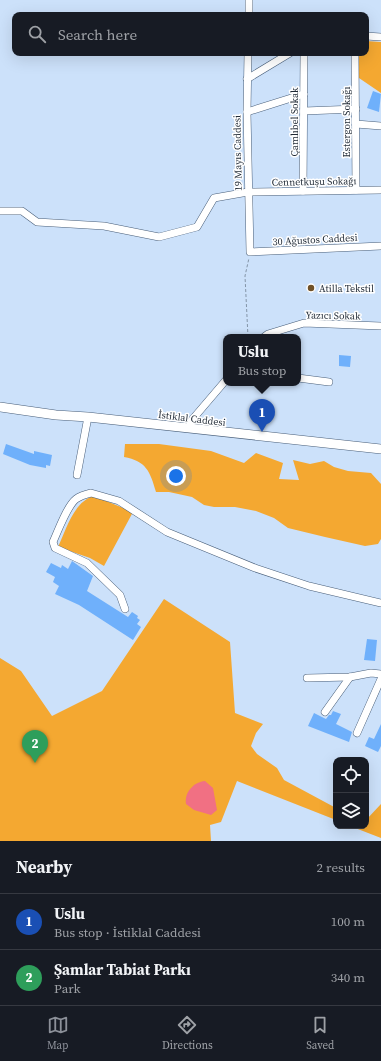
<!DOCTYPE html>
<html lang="en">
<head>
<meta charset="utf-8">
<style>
	body { margin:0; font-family:"Source Serif 4",serif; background:#20242c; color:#f1f3f6 }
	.controls { position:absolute; right:12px; bottom:12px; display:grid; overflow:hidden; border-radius:8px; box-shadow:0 4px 16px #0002 }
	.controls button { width:36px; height:36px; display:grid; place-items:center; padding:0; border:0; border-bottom:1px solid #363941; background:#171b24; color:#f1f3f6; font:20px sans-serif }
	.you { position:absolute; left:176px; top:476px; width:14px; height:14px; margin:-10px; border:3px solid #fff; border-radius:50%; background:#1a73e8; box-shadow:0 0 0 6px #1a73e833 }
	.badge { display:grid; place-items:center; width:26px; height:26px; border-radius:50%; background:#8c9099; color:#fff; font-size:13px; font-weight:700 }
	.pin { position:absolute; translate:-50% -33px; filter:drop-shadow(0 1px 2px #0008) }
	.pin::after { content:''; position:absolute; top:21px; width:14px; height:12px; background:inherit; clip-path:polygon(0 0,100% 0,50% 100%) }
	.popup { position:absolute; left:223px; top:334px; width:78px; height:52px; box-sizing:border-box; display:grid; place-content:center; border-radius:8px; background:#171b24; filter:drop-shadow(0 1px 3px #0005); font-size:13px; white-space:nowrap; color:#9ea1a6 }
	.popup b { font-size:15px; color:#f1f3f6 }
	.popup::after { content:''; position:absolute; left:50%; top:100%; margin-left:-8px; border:8px solid transparent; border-top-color:#171b24 }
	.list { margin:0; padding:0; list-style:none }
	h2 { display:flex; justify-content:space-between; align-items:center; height:52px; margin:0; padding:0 16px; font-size:17px }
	h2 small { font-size:13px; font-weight:400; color:#9ea1a6 }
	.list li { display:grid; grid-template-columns:26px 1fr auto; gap:12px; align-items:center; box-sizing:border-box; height:56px; padding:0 16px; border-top:1px solid #363941 }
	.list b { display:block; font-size:15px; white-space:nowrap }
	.list p { margin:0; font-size:13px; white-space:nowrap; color:#9ea1a6 }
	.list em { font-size:13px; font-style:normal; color:#9ea1a6 }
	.icon { flex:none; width:22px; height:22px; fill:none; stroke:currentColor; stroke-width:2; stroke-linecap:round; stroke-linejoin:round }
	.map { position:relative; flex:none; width:381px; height:841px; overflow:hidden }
	.search { position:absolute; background:#171b24; box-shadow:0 4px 16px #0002; left:12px; right:12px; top:12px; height:44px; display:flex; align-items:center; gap:10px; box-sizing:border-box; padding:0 14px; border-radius:8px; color:#9ea1a6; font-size:15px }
	.sheet { height:164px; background:#171b24 }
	nav { display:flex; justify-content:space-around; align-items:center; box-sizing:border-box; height:56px; border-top:1px solid #363941; background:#171b24; font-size:11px; color:#9ea1a6 }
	nav a { display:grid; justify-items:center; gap:2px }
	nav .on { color:#8c9099 }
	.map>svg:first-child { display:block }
	.green { fill:#f4a831 }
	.water { fill:#f17083 }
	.building { fill:#6fb0fb }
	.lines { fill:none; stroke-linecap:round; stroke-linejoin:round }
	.minor-casing { stroke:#485e79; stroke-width:8 }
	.major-casing { stroke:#485e79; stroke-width:10 }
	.path { stroke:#8495a8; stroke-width:1; stroke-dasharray:3 2; stroke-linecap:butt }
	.minor { stroke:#fff; stroke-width:7 }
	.major { stroke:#fff; stroke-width:9 }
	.poi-dot { fill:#705127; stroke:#fff; stroke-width:1.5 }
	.labels { text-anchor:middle; stroke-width:3; stroke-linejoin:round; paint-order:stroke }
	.street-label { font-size:10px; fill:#1f2935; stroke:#fff }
	.poi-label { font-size:10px; fill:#1f2935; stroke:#fff; text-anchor:start }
</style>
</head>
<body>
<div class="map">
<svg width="381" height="841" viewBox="0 0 381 841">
	<rect width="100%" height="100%" fill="#cce1fa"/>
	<g class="green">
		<path d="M366,41l15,1v51l-22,-15v-25h7z"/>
		<path d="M125,444h34l52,7 33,12 12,-10 27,10 -4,16 20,1 -6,-20 17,4 14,-3 10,6 14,4 23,2 10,11v55l-3,5 -13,2 -40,-9 -37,-9 -14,-10 -18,-7 -21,-4h-21l-10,-2 -12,-8 -23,-5h-13c-6,-21 -10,-31 -32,-35z"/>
		<path d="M94,496l39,16 -29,54 -14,-8 -32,-11c8,-17 16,-46 36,-51z"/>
		<path d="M164,599l66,43 5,71 28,11 -7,9 -5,13 6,8 20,14 7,12 52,28v12l-99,-39 -16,41 -11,3 1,16h-211v-183l21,13 31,45 50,-25z"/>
		<path d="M381,804v34l-31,-12h16v-6z"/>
	</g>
	<path class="water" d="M205,781l8,7 4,22 -6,5 -17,-5 -8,-6c-2,-12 8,-22 19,-23z"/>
	<g class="building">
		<path d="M373,91l8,3 -2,18 -12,-4z"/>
		<path d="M339,355l12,1 -1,11 -11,-1z"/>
		<path d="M6,444l28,10v-3l18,4 -2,11 -4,-1v3l-16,-3 -27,-11z"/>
		<path d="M72,561l21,15 -6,15 41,26 4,-5 6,4 -1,2 3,2 -3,4 4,3 -8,13 -54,-35 -24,-11 4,-8 -6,-4 2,-5 -9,-5 5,-9 10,5 1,-3 6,4z"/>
		<path d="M367,639l10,1 -2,21 -11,-1z"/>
		<path d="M333,711l8,3 -5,10 16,8 -3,10 -41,-16 6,-13 12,6 3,-4h2z"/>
		<path d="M381,724v22l-3,6 -13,-6 4,-9 5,2z"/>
	</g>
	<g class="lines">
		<defs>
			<g id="minor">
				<path d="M249,15v-15"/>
				<path d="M366,36l15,1"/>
				<path d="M248,53l-1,59 3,140 131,-6"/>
				<path d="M355,53l1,137"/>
				<path d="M247,79l43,-26"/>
				<path d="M304,111l52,-2"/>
				<path d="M247,112l57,-18"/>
				<path d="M356,124l25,2"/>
				<path d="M303,191l1,-138"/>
				<path d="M0,211h22l15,11 67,4 55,11 38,-10 17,-29 34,-6 133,-2"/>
				<path d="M264,337l4,-3 36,-11 77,3"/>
				<path d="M298,378l31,4"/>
				<path d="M189,428l2,-7 35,-41"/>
				<path d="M77,475l11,-58"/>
				<path d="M125,609l-5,-14 -33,-32 -32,-15 -2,-6c5,-11 14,-36 23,-43 4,-3 11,-5 15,-6l28,8 48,31 88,36 54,18 72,17"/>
				<path d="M307,678l43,-1 21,-4 10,1"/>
				<path d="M325,712l25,-35"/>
				<path d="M357,733l24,-54"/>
			</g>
			<path id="major" d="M0,407l56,8 32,2 293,32"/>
		</defs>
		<use href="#minor" class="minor-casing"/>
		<use href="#major" class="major-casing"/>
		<path class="path" d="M248,337l-3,-61 4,-18"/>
		<use href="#minor" class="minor"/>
		<use href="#major" class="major"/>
	</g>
	<circle class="poi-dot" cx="311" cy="288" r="4"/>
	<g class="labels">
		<g class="street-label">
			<text transform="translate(294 122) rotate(-90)" y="4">Çamlıbel Sokak</text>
			<text transform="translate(346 122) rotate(-90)" y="4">Estergon Sokağı</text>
			<text transform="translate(237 153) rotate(-91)" y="4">19 Mayıs Caddesi</text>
			<text transform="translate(314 181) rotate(-1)" y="4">Cennetkuşu Sokağı</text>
			<text transform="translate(315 239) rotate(-3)" y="4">30 Ağustos Caddesi</text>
			<text transform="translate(333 315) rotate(1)" y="4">Yazıcı Sokak</text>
			<text transform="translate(192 418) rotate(7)" y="4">İstiklal Caddesi</text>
		</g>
		<g class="poi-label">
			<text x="319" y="292">Atilla Tekstil</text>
		</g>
	</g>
</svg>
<div class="controls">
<button><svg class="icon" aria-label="locate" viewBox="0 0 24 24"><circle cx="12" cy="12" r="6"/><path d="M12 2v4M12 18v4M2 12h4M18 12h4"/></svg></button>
<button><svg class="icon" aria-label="layers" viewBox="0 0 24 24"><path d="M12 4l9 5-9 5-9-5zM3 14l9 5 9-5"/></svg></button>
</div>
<div class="you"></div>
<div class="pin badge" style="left:262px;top:432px;background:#1a4fb4">1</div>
<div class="popup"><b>Uslu</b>Bus stop</div>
<div class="pin badge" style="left:35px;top:763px;background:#2e9e5b">2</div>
<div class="search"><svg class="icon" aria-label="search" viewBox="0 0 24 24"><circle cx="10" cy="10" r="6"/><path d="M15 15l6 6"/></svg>Search here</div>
</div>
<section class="sheet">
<h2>Nearby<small>2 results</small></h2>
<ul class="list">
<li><span class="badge" style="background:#1a4fb4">1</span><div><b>Uslu</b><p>Bus stop · İstiklal Caddesi</p></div><em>100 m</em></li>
<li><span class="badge" style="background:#2e9e5b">2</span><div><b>Şamlar Tabiat Parkı</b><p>Park</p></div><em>340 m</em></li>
</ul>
</section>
<nav>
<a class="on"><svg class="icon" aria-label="map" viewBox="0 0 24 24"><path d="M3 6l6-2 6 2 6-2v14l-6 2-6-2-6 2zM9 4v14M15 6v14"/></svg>Map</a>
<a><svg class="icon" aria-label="directions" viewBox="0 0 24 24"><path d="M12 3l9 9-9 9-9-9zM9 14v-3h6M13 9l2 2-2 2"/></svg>Directions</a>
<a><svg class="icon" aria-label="saved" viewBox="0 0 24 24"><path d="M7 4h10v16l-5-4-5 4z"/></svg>Saved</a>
</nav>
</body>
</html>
